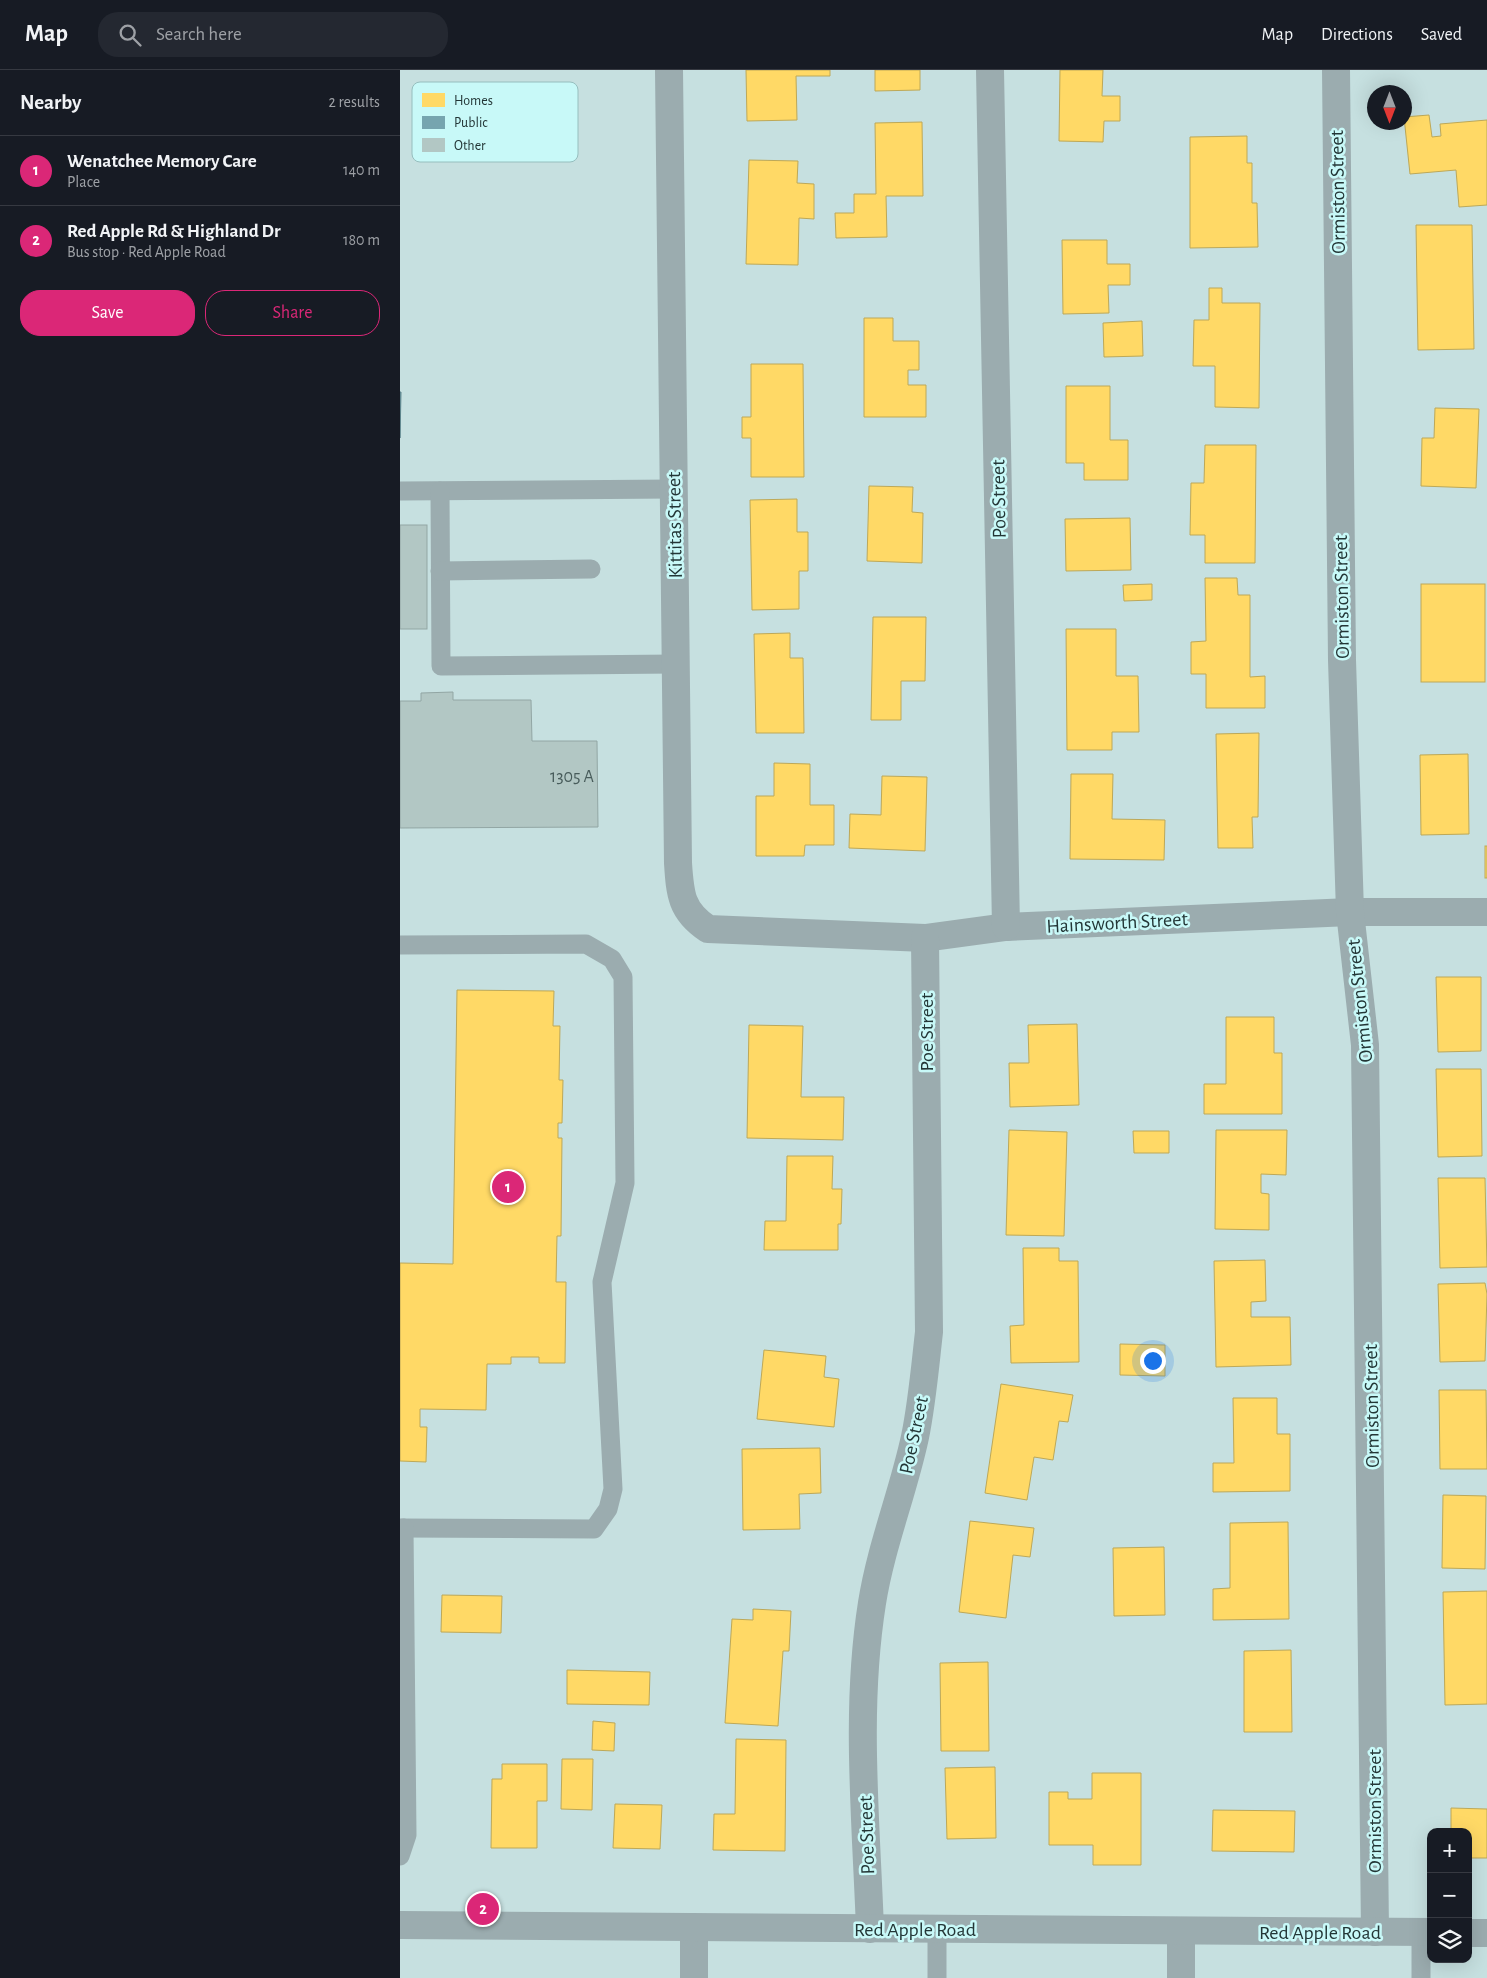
<!DOCTYPE html>
<html lang="en">
<head>
<meta charset="utf-8">
<style>
	body { margin:0; font-family:"Alegreya Sans",sans-serif; background:#242831; color:#f1f3f6 }
	.controls { position:absolute; right:15px; bottom:15px; display:grid; overflow:hidden; border-radius:10px; box-shadow:0 5px 20px #0002 }
	.controls button { width:45px; height:45px; display:grid; place-items:center; padding:0; border:0; border-bottom:1px solid #363941; background:#171b24; color:#f1f3f6; font:25px sans-serif }
	.compass { position:absolute; left:967px; top:15px; width:45px; height:45px; border-radius:50%; background:#171b24; box-shadow:0 5px 20px #0002; rotate:180deg }
	.you { position:absolute; left:752px; top:1290px; width:18px; height:18px; margin:-12px; border:4px solid #fff; border-radius:50%; background:#1a73e8; box-shadow:0 0 0 8px #1a73e833 }
	.badge { display:grid; place-items:center; width:32px; height:32px; border-radius:50%; background:#db2777; color:#fff; font-size:16px; font-weight:700 }
	.pin { position:absolute; translate:-50% -50%; border:2px solid #fff; box-shadow:0 1px 5px #0006 }
	.list { margin:0; padding:0; list-style:none }
	h2 { display:flex; justify-content:space-between; align-items:center; height:65px; margin:0; padding:0 20px; font-size:21px }
	h2 small { font-size:16px; font-weight:400; color:#9ea1a6 }
	.list li { display:grid; grid-template-columns:32px 1fr auto; gap:15px; align-items:center; box-sizing:border-box; height:70px; padding:0 20px; border-top:1px solid #363941 }
	.list b { display:block; font-size:19px; white-space:nowrap }
	.list p { margin:0; font-size:16px; white-space:nowrap; color:#9ea1a6 }
	.list em { font-size:16px; font-style:normal; color:#9ea1a6 }
	.actions { display:flex; gap:10px; padding:15px 20px }
	.actions a { flex:1; padding:11px 0; border:1px solid #db2777; border-radius:20px; text-align:center; font-size:18px; color:#db2777 }
	.actions .main { background:#db2777; color:#fff }
	.icon { flex:none; width:28px; height:28px; fill:none; stroke:currentColor; stroke-width:2; stroke-linecap:round; stroke-linejoin:round }
	.map { position:relative; flex:none; width:1087px; height:1908px; overflow:hidden }
	header { display:flex; align-items:center; gap:30px; box-sizing:border-box; height:70px; padding:0 25px; background:#171b24; border-bottom:1px solid #363941 }
	header strong { font-size:24px }
	nav { display:flex; gap:28px; margin-inline-start:auto; font-size:18px }
	.search { width:350px; height:45px; background:#242831; display:flex; align-items:center; gap:12px; box-sizing:border-box; padding:0 18px; border-radius:20px; color:#9ea1a6; font-size:19px }
	main { display:flex }
	aside { flex:1; background:#171b24 }
	.map>svg:first-child { display:block }
	.homes { fill:#ffd966; stroke:#bda858 }
	.public { fill:#76a5af; stroke:#5d848b }
	.building { fill:#b2c7c4; stroke:#92a6a4 }
	.lines { fill:none; stroke-linecap:round; stroke-linejoin:round }
	.service { stroke:#9bacaf; stroke-width:19 }
	.minor { stroke:#9bacaf; stroke-width:28 }
	.tertiary { stroke:#9bacaf; stroke-width:28 }
	.labels { text-anchor:middle; stroke-width:5; stroke-linejoin:round; paint-order:stroke }
	.number-label { font-size:18px; fill:#485c5b }
	.street-label { font-size:20px; fill:#233636; stroke:#c8f9f8 }
	.key { fill:#c8f9f8; stroke:#96bebe; stroke-width:1 }
	.key-label { font-size:14px; fill:#233636 }
</style>
</head>
<body>
<header>
<strong>Map</strong>
<div class="search"><svg class="icon" aria-label="search" viewBox="0 0 24 24"><circle cx="10" cy="10" r="6"/><path d="M15 15l6 6"/></svg>Search here</div>
<nav><a>Map</a><a>Directions</a><a>Saved</a></nav>
</header>
<main>
<aside>
<h2>Nearby<small>2 results</small></h2>
<ul class="list">
<li><span class="badge">1</span><div><b>Wenatchee Memory Care</b><p>Place</p></div><em>140 m</em></li>
<li><span class="badge">2</span><div><b>Red Apple Rd &amp; Highland Dr</b><p>Bus stop · Red Apple Road</p></div><em>180 m</em></li>
</ul>
<div class="actions"><a class="main">Save</a><a>Share</a></div>
</aside>
<div class="map">
<svg width="1087" height="1908" viewBox="0 0 1087 1908">
	<rect width="100%" height="100%" fill="#c6e0e0"/>
	<g class="homes">
		<path d="M346,0h84v6h-34l1,44 -50,1z"/>
		<path d="M475,0h45v20l-45,1z"/>
		<path d="M660,0h43l-1,26h18v25h-16l-1,21 -44,-1z"/>
		<path d="M1029,45l3,22 9,-1 -1,-12 47,-4v85l-28,2 -3,-37 -46,4 -6,-57z"/>
		<path d="M522,52l1,74h-37l1,41 -51,1 -1,-25h19v-19h22l-1,-71z"/>
		<path d="M847,66v27h5v40h5l1,44 -68,1v-111z"/>
		<path d="M349,90l49,1 -1,22 17,1v35l-15,-1 -1,47 -52,-1z"/>
		<path d="M1016,155h56l2,124 -56,1z"/>
		<path d="M662,170h45v24h23v21h-22l1,28 -46,1z"/>
		<path d="M809,218h13v15h38l-1,105 -44,-1v-41h-22l1,-46h15z"/>
		<path d="M464,248h29v23h26v29h-11v15h18v32h-62z"/>
		<path d="M742,251l1,35 -39,1 -1,-34z"/>
		<path d="M351,294h52l1,113h-53v-39h-9v-21h9z"/>
		<path d="M666,316h44v54h18v40h-44v-17h-18z"/>
		<path d="M1035,338l44,1 -3,79 -55,-2 1,-48h12z"/>
		<path d="M805,375h51l-1,118h-50v-28h-15l1,-52h13z"/>
		<path d="M469,416l44,1 -1,25 11,1 -1,50 -55,-2z"/>
		<path d="M397,429v33h11v39h-9v38l-47,1 -2,-110z"/>
		<path d="M730,448l1,52 -65,1 -1,-52z"/>
		<path d="M805,508h32l1,17h12v82l15,-1v32h-59v-34h-15v-32l15,-1z"/>
		<path d="M752,514v16l-28,1 -1,-16z"/>
		<rect x="1021" y="514" width="64" height="98"/>
		<path d="M473,547h53l-1,64h-24v39h-30z"/>
		<path d="M666,559h50v47h22l1,56h-27v18h-45z"/>
		<path d="M390,563v25h13l1,75h-48l-2,-99z"/>
		<path d="M859,663l-1,84h-6l1,31h-35l-2,-114z"/>
		<path d="M1068,684l1,80 -48,1 -1,-80z"/>
		<path d="M374,693l36,1v41h24v40h-29l-1,11h-48v-60h18z"/>
		<path d="M671,704h42l-1,45 53,1 -1,40 -94,-1z"/>
		<path d="M482,706l45,1 -2,74 -76,-3 1,-34 31,1z"/>
		<rect x="1085" y="776" width="2" height="32"/>
		<path d="M1036,907h45v74l-43,1z"/>
		<path d="M57,920l97,1 -1,35h7l-1,54h4l-1,43h-4v15h4l-1,98h-4l-1,46h10l-1,81h-26v-6h-28v7h-24l-1,46 -66,-1v18h7l-1,35 -26,-1v-198l53,1z"/>
		<path d="M826,947h48v36h8v61h-78v-30h22z"/>
		<path d="M677,954l2,81 -69,2 -1,-44h20l-1,-38z"/>
		<path d="M349,955l54,1 -2,71h43l-1,43 -96,-2z"/>
		<path d="M1036,999h45l1,87 -44,1z"/>
		<path d="M609,1060l58,2 -3,104 -58,-1z"/>
		<path d="M816,1060h71l-1,45 -25,-1v19l8,1v36l-54,-1z"/>
		<path d="M733,1061h36v22h-35z"/>
		<path d="M387,1086h46l-1,33h10l-1,35h-3v26h-74l1,-29h21z"/>
		<path d="M1038,1108h47l2,89 -47,1z"/>
		<path d="M623,1178h36v13h19l1,101 -68,1 -1,-37 14,-1z"/>
		<path d="M865,1190l1,41 -15,1v15h39l1,48 -75,2 -2,-106z"/>
		<path d="M1085,1213l2,11 -2,67 -45,1 -2,-78z"/>
		<path d="M720,1274l45,1v31l-45,-1z"/>
		<path d="M364,1280l62,6 -2,21 15,2 -5,48 -77,-8z"/>
		<path d="M601,1314l72,11 -5,27 -9,-1 -6,39 -19,-3 -7,43 -42,-7z"/>
		<path d="M1039,1320h47l1,79h-47z"/>
		<path d="M833,1328h44v36h13v57l-77,1v-29h21z"/>
		<path d="M420,1378l1,45 -22,1 1,35 -57,1 -1,-81z"/>
		<path d="M1043,1425l43,1 -1,73 -43,-1z"/>
		<path d="M570,1451l64,7 -4,29 -17,-2 -7,63 -47,-6z"/>
		<path d="M888,1452l1,97 -76,1v-31l17,-1v-65z"/>
		<path d="M764,1477l1,68 -51,1 -1,-68z"/>
		<path d="M1087,1521v113l-42,1 -2,-113z"/>
		<path d="M42,1525l60,1 -1,37 -60,-1z"/>
		<path d="M353,1539l38,2 -2,40h-6l-5,75 -53,-3 7,-104 21,1z"/>
		<path d="M891,1580l1,82h-48v-81z"/>
		<path d="M588,1592l1,89h-48l-1,-88z"/>
		<path d="M167,1600l83,2 -1,33 -82,-1z"/>
		<path d="M193,1651l22,2 -1,28 -22,-1z"/>
		<path d="M336,1669l50,1 -1,111 -72,-1 1,-36h21z"/>
		<path d="M162,1689h31l-1,51 -31,-1z"/>
		<path d="M102,1694h45v37h-10v47h-46l1,-69h10z"/>
		<path d="M595,1697l1,71 -49,1 -2,-71z"/>
		<path d="M692,1703h49v92h-48v-20h-44v-53h19v7h24z"/>
		<path d="M215,1734l47,1 -2,44 -47,-1z"/>
		<path d="M1051,1738l36,1v49h-19v-26h-17z"/>
		<path d="M813,1740l82,1 -1,41 -82,-1z"/>
	</g>
	<path class="public" d="M0,322h1l-1,46z"/>
	<g class="building">
		<rect x="0" y="455" width="27" height="104"/>
		<path d="M53,622v8h78l1,41h65l1,86 -198,1v-127h21v-8z"/>
	</g>
	<g class="lines">
		<g class="service">
			<path d="M0,421l274,-2"/>
			<path d="M40,421l1,175 235,-2"/>
			<path d="M40,501l151,-2"/>
			<path d="M0,875l186,-1 26,15 11,18 2,206 -23,99 11,207 -5,20 -14,20 -194,-1"/>
			<path d="M0,1786l7,-21 -3,-307"/>
			<path d="M537,1859v49"/>
			<path d="M1021,1862v46"/>
		</g>
		<g class="minor">
			<path d="M269,0l9,793c2,31 3,48 30,66l217,9 81,-11 344,-15h137"/>
			<path d="M590,0l16,857"/>
			<path d="M936,0l6,590 8,252 15,133 10,887"/>
			<path d="M294,1858v50"/>
			<path d="M470,1859c-4,-109 -15,-219 2,-326 9,-57 31,-110 43,-166 7,-34 10,-70 14,-105l-4,-394"/>
			<path d="M781,1861v47"/>
		</g>
		<g class="tertiary">
			<path d="M0,1855l1031,7"/>
			<path d="M1068,1863h19"/>
		</g>
	</g>
	<g class="labels">
		<g class="number-label">
			<text x="172" y="712">1305 A</text>
		</g>
		<g class="street-label">
			<text transform="translate(937 122) rotate(-91)" y="7">Ormiston Street</text>
			<text transform="translate(598 429) rotate(-91)" y="7">Poe Street</text>
			<text transform="translate(274 455) rotate(-91)" y="7">Kittitas Street</text>
			<text transform="translate(941 527) rotate(-91)" y="7">Ormiston Street</text>
			<text transform="translate(717 852) rotate(-3)" y="7">Hainsworth Street</text>
			<text transform="translate(959 931) rotate(-96)" y="7">Ormiston Street</text>
			<text transform="translate(526 962) rotate(-90)" y="7">Poe Street</text>
			<text transform="translate(971 1336) rotate(-91)" y="7">Ormiston Street</text>
			<text transform="translate(513 1365) rotate(-78)" y="7">Poe Street</text>
			<text transform="translate(974 1741) rotate(-90)" y="7">Ormiston Street</text>
			<text transform="translate(466 1765) rotate(-92)" y="7">Poe Street</text>
			<text x="515" y="1866">Red Apple Road</text>
			<text x="920" y="1869">Red Apple Road</text>
		</g>
	</g>
	<rect x="12" y="12" width="166" height="80" rx="8" class="key"/>
	<rect x="22" y="23" width="23" height="14" fill="#ffd966"/>
	<rect x="22" y="46" width="23" height="13" fill="#76a5af"/>
	<rect x="22" y="68" width="23" height="14" fill="#b2c7c4"/>
	<g class="key-label">
		<text x="54" y="35">Homes</text>
		<text x="54" y="57">Public</text>
		<text x="54" y="80">Other</text>
	</g>
</svg>
<div class="controls">
<button>+</button>
<button>−</button>
<button><svg class="icon" aria-label="layers" viewBox="0 0 24 24"><path d="M12 4l9 5-9 5-9-5zM3 14l9 5 9-5"/></svg></button>
</div>
<svg class="compass" viewBox="-18 -18 36 36"><path d="M0-13l5 13h-10z" fill="#e53935"/><path d="M0 13l5-13h-10z" fill="#9ea1a6"/></svg>
<div class="you"></div>
<div class="pin badge" style="left:108px;top:1117px">1</div>
<div class="pin badge" style="left:83px;top:1839px">2</div>
</div>
</main>
</body>
</html>
